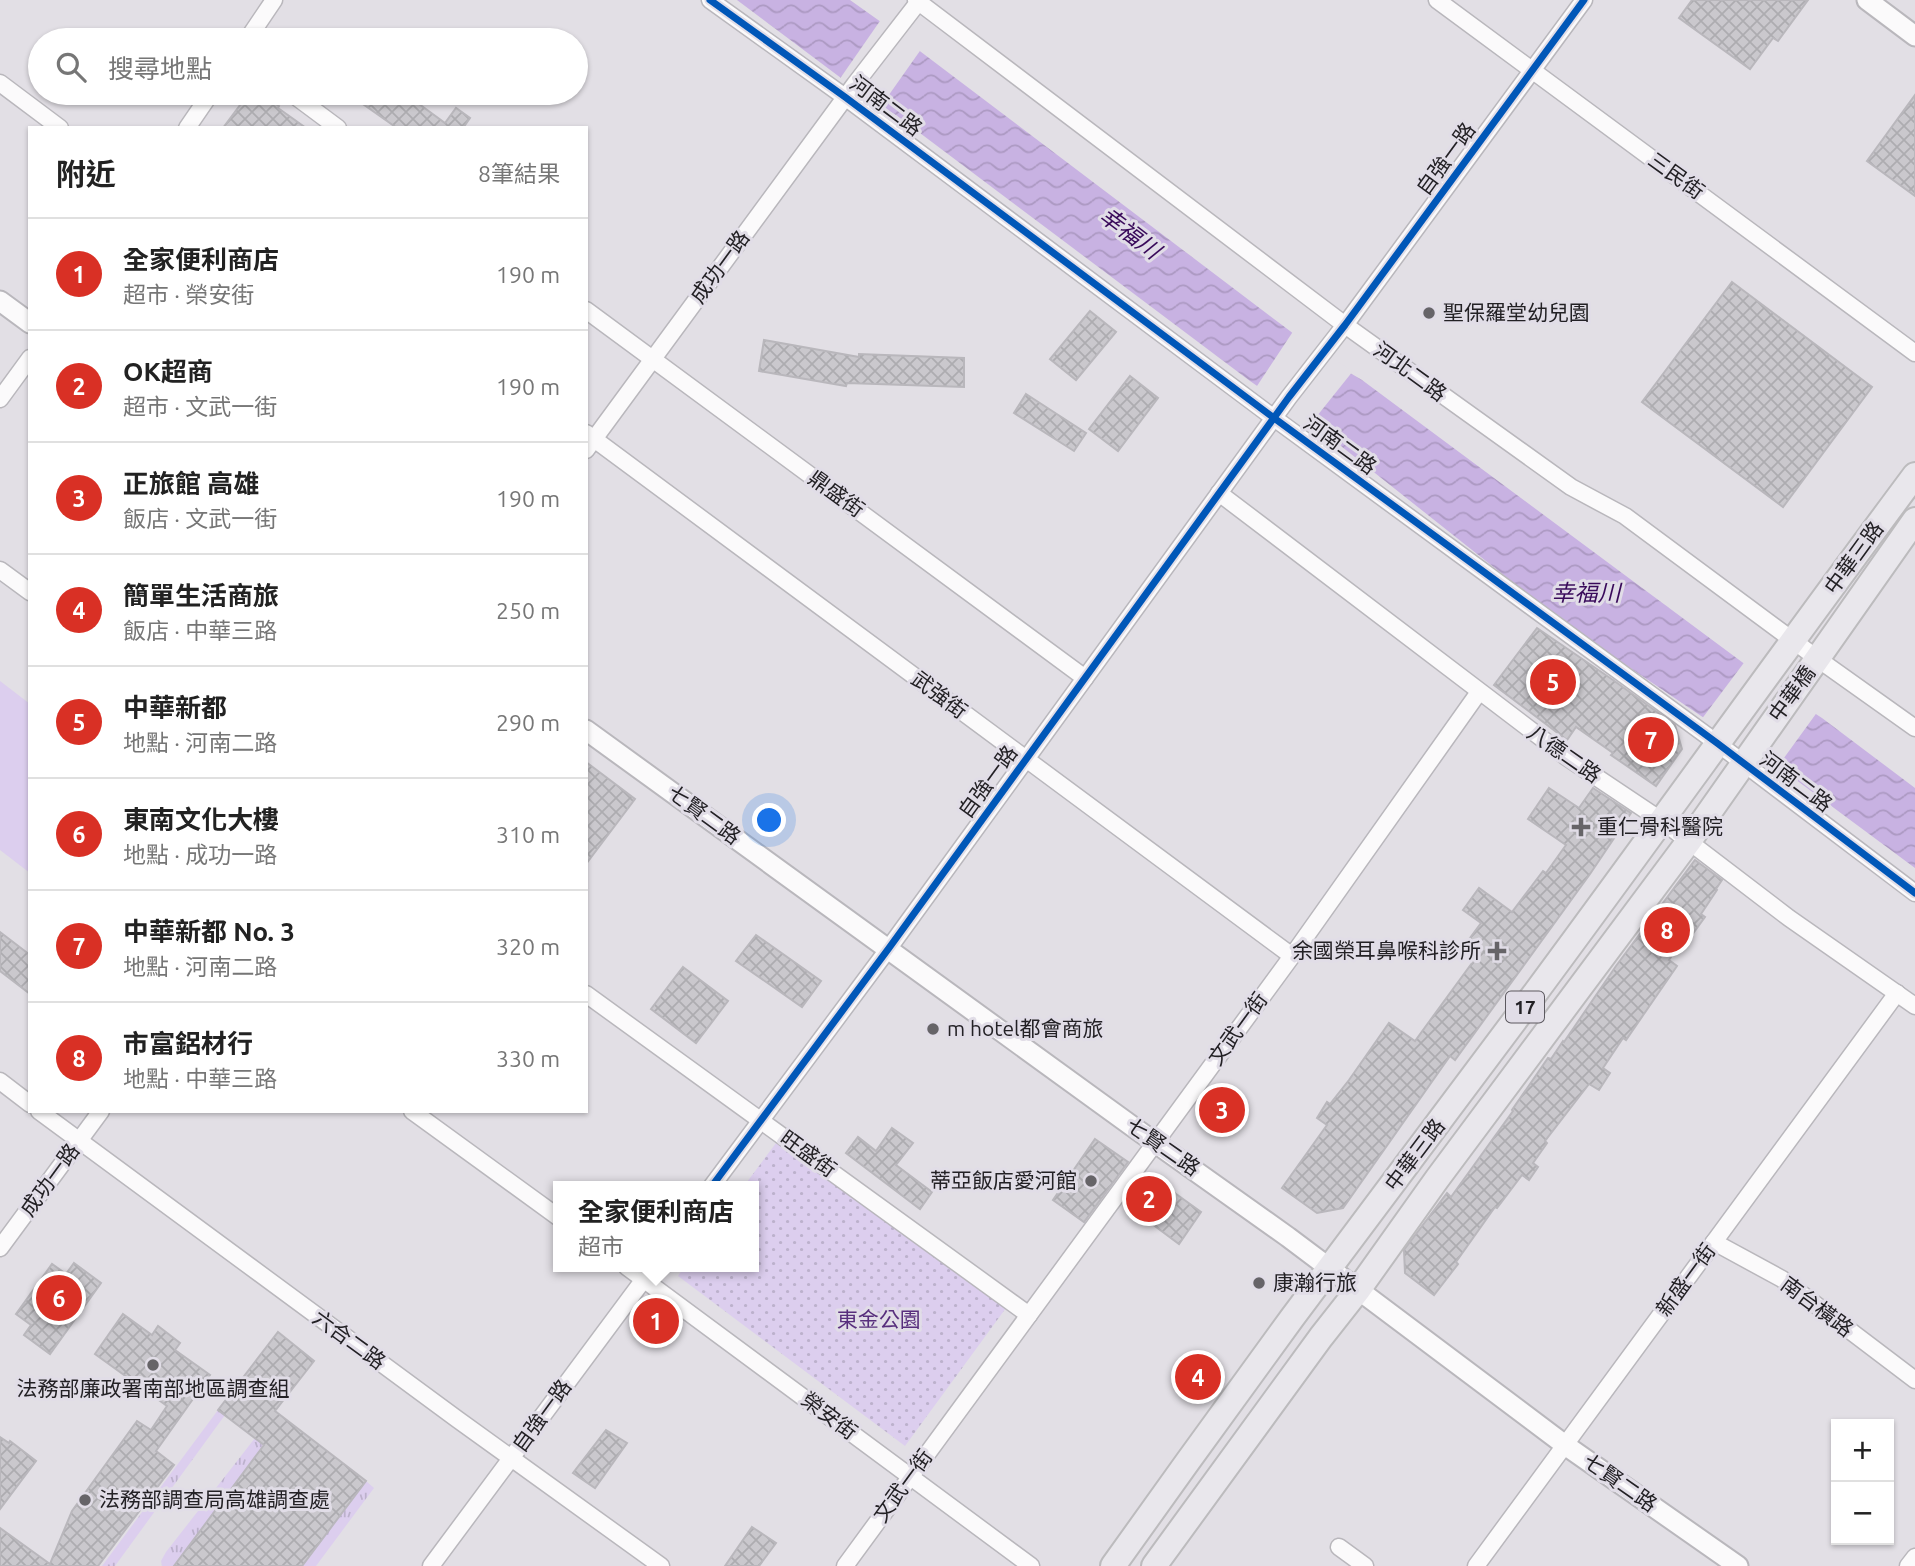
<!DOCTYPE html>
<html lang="zh-TW">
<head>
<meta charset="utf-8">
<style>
	body { margin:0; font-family:Ubuntu,"Noto Sans TC",sans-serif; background:#f6f6f6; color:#222 }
	.controls { position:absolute; right:21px; bottom:21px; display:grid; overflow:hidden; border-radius:0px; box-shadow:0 2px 5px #0004 }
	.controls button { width:63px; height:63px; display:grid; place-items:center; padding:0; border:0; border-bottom:2px solid #e0e0e0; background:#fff; color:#222; font:35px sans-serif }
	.you { position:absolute; left:770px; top:821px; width:24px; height:24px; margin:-18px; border:5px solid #fff; border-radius:50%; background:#1a73e8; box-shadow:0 0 0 10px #1a73e833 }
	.badge { display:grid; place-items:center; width:46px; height:46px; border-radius:50%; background:#d93025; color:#fff; font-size:23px; font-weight:700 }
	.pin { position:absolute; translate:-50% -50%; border:4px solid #fff; box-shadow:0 2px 7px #0006 }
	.popup { position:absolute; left:553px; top:1181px; width:206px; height:91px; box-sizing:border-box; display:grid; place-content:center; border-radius:0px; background:#fff; filter:drop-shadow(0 2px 5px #0005); font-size:23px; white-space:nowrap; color:#767676 }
	.popup b { font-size:26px; color:#222 }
	.popup::after { content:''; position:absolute; left:50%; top:100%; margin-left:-14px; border:14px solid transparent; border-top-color:#fff }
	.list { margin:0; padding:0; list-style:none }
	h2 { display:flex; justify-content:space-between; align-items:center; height:91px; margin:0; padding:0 28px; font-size:30px }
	h2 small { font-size:23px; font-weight:400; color:#767676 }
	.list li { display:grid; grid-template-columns:46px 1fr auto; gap:21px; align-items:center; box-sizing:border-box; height:112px; padding:0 28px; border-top:2px solid #e0e0e0 }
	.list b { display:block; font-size:26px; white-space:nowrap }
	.list p { margin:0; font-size:23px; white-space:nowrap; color:#767676 }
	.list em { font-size:23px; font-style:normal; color:#767676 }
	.icon { flex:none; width:38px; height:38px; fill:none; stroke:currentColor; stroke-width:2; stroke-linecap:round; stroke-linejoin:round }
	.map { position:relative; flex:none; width:1915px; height:1566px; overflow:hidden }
	.search { position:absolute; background:#fff; box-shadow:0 2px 5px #0004; left:28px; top:28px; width:560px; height:77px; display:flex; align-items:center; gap:18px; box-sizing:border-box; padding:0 24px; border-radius:38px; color:#767676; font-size:26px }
	.panel { position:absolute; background:#fff; box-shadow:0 2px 5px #0004; left:28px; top:126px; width:560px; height:987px; border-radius:0px }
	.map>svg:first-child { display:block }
	.grass { fill:url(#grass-tufts) }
	.park { fill:url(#park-dots) }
	.pitch { fill:#dcceee }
	.water { fill:url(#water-waves) }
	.pier { fill:#e2dfe5 }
	.building { fill:url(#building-cross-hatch); stroke:#b9b7bc; stroke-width:2 }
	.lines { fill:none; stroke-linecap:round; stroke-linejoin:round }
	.minor-casing { stroke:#b9b7bc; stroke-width:19 }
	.tertiary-casing { stroke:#b9b7bc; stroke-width:23 }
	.primary-casing { stroke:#bcbbbd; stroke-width:28 }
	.minor { stroke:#fbfafb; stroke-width:16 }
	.tertiary { stroke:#fbfafb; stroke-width:19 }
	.primary { stroke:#e9e7ec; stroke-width:24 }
	.cycleway-casing { stroke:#e1dde7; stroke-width:11 }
	.cycleway { stroke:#0057b8; stroke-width:7 }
	.poi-dot { fill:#666468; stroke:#e1dde7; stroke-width:2.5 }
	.labels { text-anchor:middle; stroke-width:6; stroke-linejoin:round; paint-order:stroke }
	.shield { fill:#e1dde7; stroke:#5c595f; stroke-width:2 }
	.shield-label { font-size:19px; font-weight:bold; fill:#232125 }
	.street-label { font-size:21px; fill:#232125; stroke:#e1dde7 }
	.poi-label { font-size:21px; fill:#232125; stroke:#e1dde7; text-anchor:start }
	.park-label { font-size:21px; fill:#582f7d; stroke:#e1dde7 }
	.water-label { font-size:23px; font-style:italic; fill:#390a5a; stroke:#e1dde7 }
</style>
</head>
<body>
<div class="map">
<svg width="1915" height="1566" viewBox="0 0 1915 1566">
	<defs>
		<pattern id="grass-tufts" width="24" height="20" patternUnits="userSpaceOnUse" patternTransform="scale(1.75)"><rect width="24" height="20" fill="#dcceee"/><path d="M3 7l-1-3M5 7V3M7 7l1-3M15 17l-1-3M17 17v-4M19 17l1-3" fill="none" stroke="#bcb1cc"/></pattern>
		<pattern id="park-dots" width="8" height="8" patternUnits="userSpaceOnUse" patternTransform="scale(1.75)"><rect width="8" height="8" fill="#dcceee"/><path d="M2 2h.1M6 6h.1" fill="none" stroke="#bcb1cc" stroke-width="1.8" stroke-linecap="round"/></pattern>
		<pattern id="water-waves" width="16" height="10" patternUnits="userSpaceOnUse" patternTransform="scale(1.75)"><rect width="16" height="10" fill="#c8b2e2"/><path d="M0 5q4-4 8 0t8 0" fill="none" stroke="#ac99c2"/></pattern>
		<pattern id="building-cross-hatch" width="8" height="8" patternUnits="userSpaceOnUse" patternTransform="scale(1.75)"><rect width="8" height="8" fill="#cac8cd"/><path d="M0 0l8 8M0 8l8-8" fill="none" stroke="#adacb0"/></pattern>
	</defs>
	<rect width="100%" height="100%" fill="#e2dfe5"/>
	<g class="grass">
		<path d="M218,1410l7,5 -110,151h-13z"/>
		<path d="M255,1438l9,8 -86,120h-16l-1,-5 5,-9z"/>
		<path d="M366,1481l8,7 -58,78h-14z"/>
	</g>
	<path class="park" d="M779,1139l227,169 -101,138 -227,-170 6,-9h70v-81h-10z"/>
	<path class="pitch" d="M0,681l30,23v169l-30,-23z"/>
	<path class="water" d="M737,0h113l38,27 402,304 38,29 34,20 423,314 37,24 93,70v80l-158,-117 -50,-31 -143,-97 -242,-192 -72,-50 -354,-266 -23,-13z"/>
	<g class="pier">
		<path d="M882,18l40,30 -43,61 -40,-29z"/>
		<path d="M1294,330l36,27 23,14 -44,55 -54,-37z"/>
		<path d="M1746,660l41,31 31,20 -42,58 -75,-49z"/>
	</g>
	<g class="building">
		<path d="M1692,0h116l-30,41 -5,-3 -23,31 -71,-51z"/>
		<path d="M249,93h12l18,13 -1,2 28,20h-83z"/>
		<path d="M366,93h38l41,30 11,-15 14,10 -7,10h-66l-37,-26z"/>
		<path d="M1915,95v101l-48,-35z"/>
		<path d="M1732,282l140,105 -89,120 -141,-105z"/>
		<path d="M1090,311l26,21 -40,48 -26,-21z"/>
		<path d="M764,340l95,17v-3l105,4v29l-117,-4 -1,3 -87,-15z"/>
		<path d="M1130,376l28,22 -40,53 -29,-22z"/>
		<path d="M1026,394l60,39 -12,18 -60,-38z"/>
		<path d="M1537,628l76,52 62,45 7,24 -26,37 -45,-31 2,-2 -37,-26 -9,13 -73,-55z"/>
		<path d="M586,762l49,37 -49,65z"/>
		<path d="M1549,788l30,20 14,-20 38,25 -41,61 -135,186 -5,-4 -107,152 -26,5 -35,-25 45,-63 -10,-7 10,-16 3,2 19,-24 40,-57 26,18 65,-89 -13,-10 14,-19 -18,-13 16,-22 33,24 31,-41 3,2 20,-28 -38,-26z"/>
		<path d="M1695,860l27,20 -6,9 1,1 -16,24 4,3 -16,22 -4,-2 -16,23 8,6 -51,74 -3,-2 -20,30 7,5 -11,17 -10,-6 -44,57 2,2 -14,20 5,4 -9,13 -7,-5 -25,33 -2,-1 -39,55 2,2 -24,31 -29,-22 -1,-23 43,-57 4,4 62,-86 -1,-1 36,-52 3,1 12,-18 1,1 52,-76z"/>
		<path d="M0,932l30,23v39l-30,-23z"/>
		<path d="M756,935l65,46 -19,26 -66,-46z"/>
		<path d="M683,967l45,34 -32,42 -45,-34z"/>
		<path d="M892,1128l21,15 -17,22 36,27 -12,17 -74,-56 12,-16 18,14z"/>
		<path d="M1095,1139l33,23 -44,60 -31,-22z"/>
		<path d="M1154,1178l47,34 -22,32 -55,-41 14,-20z"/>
		<path d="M74,1263l27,20 -51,71 -26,-19 7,-10 -15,-11 36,-50 14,10z"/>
		<path d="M123,1314l29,21 6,-9 22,17 -5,7 35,25 -54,76 18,14 -76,101h-98v-38l50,36 22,-53 65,-90 14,9 16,-24 -72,-52z"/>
		<path d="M278,1332l36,29 -39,50 91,70 -64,85h-128l90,-121 -46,-35z"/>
		<path d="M606,1430l21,13 -32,45 -22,-15z"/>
		<path d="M0,1437l9,6 1,-2 26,20 -36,48z"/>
		<path d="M752,1527l24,16 -17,23h-34z"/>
	</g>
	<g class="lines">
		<defs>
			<g id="minor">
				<path d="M710,0l135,97 429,321 443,325 198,150"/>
				<path d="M916,0l429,325 226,162 54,29 193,143 97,69"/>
				<path d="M1437,0l478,353"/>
				<path d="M247,40l27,-40"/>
				<path d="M0,83l60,45"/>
				<path d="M291,93l47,35"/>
				<path d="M187,128l24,-35"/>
				<path d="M586,310l499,368"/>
				<path d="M0,399l30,-41"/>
				<path d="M586,433l706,523"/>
				<path d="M586,450l269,-366 65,-84"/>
				<path d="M1219,493l346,263 97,65 127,97 126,88"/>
				<path d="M0,570l30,22"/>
				<path d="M586,994l443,321"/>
				<path d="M0,1081l30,23"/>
				<path d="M39,1111l418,308 204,147"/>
				<path d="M412,1111l146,106"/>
				<path d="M712,1186l177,-238 400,-551 56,-72 239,-325"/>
				<path d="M1714,1242l68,37 133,101"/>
				<path d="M0,1248l101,-137"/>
				<path d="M627,1267l404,299"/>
				<path d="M1339,1547l26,19"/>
				<path d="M431,1566l222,-299"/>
				<path d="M845,1566l447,-610 187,-264"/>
				<path d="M1476,1566l421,-573"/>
				<path d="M1908,1566l7,-9"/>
			</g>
			<g id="tertiary">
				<path d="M1867,0l48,36"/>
				<path d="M0,301l30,22"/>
				<path d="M586,730l550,399 152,108 277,208 173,121"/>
			</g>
			<g id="primary">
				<path d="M1113,1566c59,-83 119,-166 179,-248 80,-108 161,-214 241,-322 128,-173 253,-348 382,-521"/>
				<path d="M1154,1566l167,-229 37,-47 79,-111 252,-338 226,-321"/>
			</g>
		</defs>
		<use href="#minor" class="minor-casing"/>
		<use href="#tertiary" class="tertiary-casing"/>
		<use href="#primary" class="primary-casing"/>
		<use href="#minor" class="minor"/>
		<use href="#tertiary" class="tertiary"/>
		<use href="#primary" class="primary"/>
		<defs>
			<g id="cycleway">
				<path d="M710,0l135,97 429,321 443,325 198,150"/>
				<path d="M712,1186l177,-238 400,-551 56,-72 239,-325"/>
			</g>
		</defs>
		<use href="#cycleway" class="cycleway-casing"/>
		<use href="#cycleway" class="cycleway"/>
	</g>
	<g class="poi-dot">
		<circle cx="1429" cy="313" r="7"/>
		<path d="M1577.5 816.5h7v7h7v7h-7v7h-7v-7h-7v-7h7z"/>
		<path d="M1493.5 940.5h7v7h7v7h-7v7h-7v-7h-7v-7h7z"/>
		<circle cx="933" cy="1029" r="7"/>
		<circle cx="1091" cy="1181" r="7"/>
		<circle cx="1259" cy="1283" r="7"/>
		<circle cx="153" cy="1365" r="7"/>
		<circle cx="85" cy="1500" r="7"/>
	</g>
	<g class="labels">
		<rect class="shield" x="1506" y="991.5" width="38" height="31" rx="5"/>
		<g class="shield-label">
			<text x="1525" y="1014">17</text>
		</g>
		<g class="street-label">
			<text transform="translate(886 106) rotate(37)" y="7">河南二路</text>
			<text transform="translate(1446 159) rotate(-54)" y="7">自強一路</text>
			<text transform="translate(1676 176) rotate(36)" y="7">三民街</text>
			<text transform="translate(720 267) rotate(-54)" y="7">成功一路</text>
			<text transform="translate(1410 372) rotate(36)" y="7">河北二路</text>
			<text transform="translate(1340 445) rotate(36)" y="7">河南二路</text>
			<text transform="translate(836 494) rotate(36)" y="7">鼎盛街</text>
			<text transform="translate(1854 558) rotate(-54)" y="7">中華三路</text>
			<text transform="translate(1792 694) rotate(-54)" y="7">中華橋</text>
			<text transform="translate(939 695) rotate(37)" y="7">武強街</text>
			<text transform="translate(1564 754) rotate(35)" y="7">八德二路</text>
			<text transform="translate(988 782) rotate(-54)" y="7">自強一路</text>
			<text transform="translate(1796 782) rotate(37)" y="7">河南二路</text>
			<text transform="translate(704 815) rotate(36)" y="7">七賢二路</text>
			<text transform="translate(1238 1029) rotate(-54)" y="7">文武一街</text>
			<text transform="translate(1163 1147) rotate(35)" y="7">七賢二路</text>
			<text transform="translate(808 1154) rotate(36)" y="7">旺盛街</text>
			<text transform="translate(1415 1155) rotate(-53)" y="7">中華三路</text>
			<text transform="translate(50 1180) rotate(-54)" y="7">成功一路</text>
			<text transform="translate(1686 1280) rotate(-54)" y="7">新盛一街</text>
			<text transform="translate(1817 1307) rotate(37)" y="7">南台橫路</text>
			<text transform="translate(349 1340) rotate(36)" y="7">六合二路</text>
			<text transform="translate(542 1416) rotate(-54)" y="7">自強一路</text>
			<text transform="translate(829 1416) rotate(37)" y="7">榮安街</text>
			<text transform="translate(1620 1483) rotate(35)" y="7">七賢二路</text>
			<text transform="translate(903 1486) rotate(-54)" y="7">文武一街</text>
		</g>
		<g class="poi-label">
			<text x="1443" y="320">聖保羅堂幼兒園</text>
			<text x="1597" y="834">重仁骨科醫院</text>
			<text x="1481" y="958" text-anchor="end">余國榮耳鼻喉科診所</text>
			<text x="947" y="1036">m hotel都會商旅</text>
			<text x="1077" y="1188" text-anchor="end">蒂亞飯店愛河館</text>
			<text x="1273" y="1290">康瀚行旅</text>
			<text x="153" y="1396" text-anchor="middle">法務部廉政署南部地區調查組</text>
			<text x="99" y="1507">法務部調查局高雄調查處</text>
		</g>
		<g class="park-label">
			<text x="879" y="1327">東金公園</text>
		</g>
		<g class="water-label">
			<text transform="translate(1130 233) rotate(37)" y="8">幸福川</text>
			<text x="1586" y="601">幸福川</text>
		</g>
	</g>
</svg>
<div class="controls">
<button>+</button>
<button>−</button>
</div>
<div class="you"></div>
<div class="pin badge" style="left:656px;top:1321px">1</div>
<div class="popup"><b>全家便利商店</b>超市</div>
<div class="pin badge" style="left:1149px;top:1199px">2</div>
<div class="pin badge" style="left:1222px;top:1110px">3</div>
<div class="pin badge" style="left:1198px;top:1377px">4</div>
<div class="pin badge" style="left:1553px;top:682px">5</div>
<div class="pin badge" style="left:59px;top:1298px">6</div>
<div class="pin badge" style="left:1651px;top:740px">7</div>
<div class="pin badge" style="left:1667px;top:930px">8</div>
<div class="search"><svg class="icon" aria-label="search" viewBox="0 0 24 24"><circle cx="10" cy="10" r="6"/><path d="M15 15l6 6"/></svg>搜尋地點</div>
<section class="panel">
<h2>附近<small>8筆結果</small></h2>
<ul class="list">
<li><span class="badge">1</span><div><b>全家便利商店</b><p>超市 · 榮安街</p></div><em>190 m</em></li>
<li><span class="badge">2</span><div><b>OK超商</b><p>超市 · 文武一街</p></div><em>190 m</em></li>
<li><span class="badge">3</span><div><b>正旅館 高雄</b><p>飯店 · 文武一街</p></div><em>190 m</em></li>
<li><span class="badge">4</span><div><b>簡單生活商旅</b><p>飯店 · 中華三路</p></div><em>250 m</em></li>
<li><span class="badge">5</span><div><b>中華新都</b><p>地點 · 河南二路</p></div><em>290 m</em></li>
<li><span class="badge">6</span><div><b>東南文化大樓</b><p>地點 · 成功一路</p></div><em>310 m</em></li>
<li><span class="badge">7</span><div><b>中華新都 No. 3</b><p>地點 · 河南二路</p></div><em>320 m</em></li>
<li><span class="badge">8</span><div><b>市富鋁材行</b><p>地點 · 中華三路</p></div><em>330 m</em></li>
</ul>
</section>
</div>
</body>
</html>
